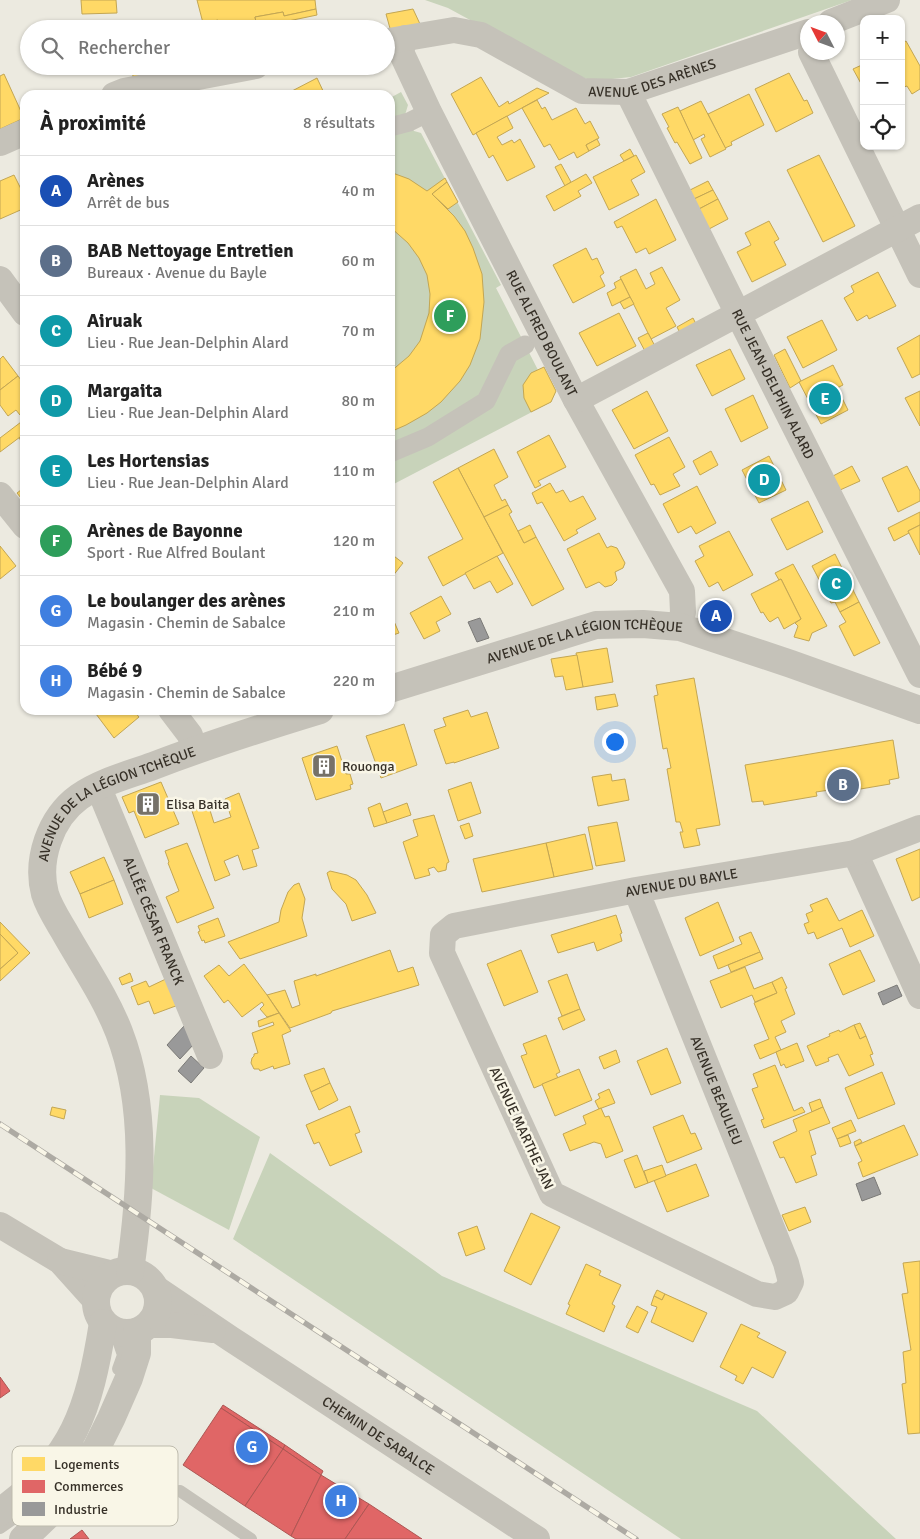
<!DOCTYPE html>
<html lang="fr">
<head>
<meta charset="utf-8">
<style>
	body { margin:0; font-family:Signika,sans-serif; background:#f2f2f2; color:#222 }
	.controls { position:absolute; right:15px; top:15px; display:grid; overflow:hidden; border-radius:10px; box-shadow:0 1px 4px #0004 }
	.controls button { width:45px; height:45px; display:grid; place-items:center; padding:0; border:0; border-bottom:1px solid #e0e0e0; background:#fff; color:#222; font:25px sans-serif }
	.compass { position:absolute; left:800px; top:15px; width:45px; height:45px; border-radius:50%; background:#fff; box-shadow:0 1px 4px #0004; rotate:312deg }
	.you { position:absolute; left:614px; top:741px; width:18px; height:18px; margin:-12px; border:4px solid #fff; border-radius:50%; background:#1a73e8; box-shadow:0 0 0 8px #1a73e833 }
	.badge { display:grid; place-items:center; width:32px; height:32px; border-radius:50%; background:#767168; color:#fff; font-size:16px; font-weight:700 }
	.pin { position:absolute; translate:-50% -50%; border:2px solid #fff; box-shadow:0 1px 5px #0006 }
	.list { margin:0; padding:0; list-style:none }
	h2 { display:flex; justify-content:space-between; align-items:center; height:65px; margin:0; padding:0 20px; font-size:21px }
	h2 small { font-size:16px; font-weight:400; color:#767676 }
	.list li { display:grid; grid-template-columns:32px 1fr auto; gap:15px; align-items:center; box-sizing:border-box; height:70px; padding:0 20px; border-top:1px solid #e0e0e0 }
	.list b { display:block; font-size:19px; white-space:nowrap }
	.list p { margin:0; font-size:16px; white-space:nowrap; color:#767676 }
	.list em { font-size:16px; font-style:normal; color:#767676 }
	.icon { flex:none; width:28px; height:28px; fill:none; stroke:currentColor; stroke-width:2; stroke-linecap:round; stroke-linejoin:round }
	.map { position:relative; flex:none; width:920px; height:1539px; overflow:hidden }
	.search { position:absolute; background:#fff; box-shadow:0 1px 4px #0004; left:20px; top:20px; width:375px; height:55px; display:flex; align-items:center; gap:12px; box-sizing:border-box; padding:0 18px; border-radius:28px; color:#767676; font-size:19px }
	.panel { position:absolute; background:#fff; box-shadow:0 1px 4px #0004; left:20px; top:90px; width:375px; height:625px; border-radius:15px }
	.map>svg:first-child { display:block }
	.green { fill:#c8d3ba }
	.homes { fill:#ffd966; stroke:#c3a653 }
	.shops { fill:#e06666; stroke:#ad5653 }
	.industry { fill:#999; stroke:#7b7a77 }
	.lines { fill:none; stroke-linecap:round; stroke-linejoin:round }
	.service { stroke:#c5c2b9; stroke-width:12 }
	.pedestrian { stroke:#c5c2b9; stroke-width:19 }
	.minor { stroke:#c5c2b9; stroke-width:26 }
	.tertiary { stroke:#c5c2b9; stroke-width:28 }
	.rail-casing { stroke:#adaaa3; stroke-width:5.5 }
	.rail { stroke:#f9f6e7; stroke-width:4; stroke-dasharray:11; stroke-linecap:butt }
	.labels { text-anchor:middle; stroke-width:5; stroke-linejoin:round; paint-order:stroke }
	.street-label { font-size:14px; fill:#363027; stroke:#f9f6e7 }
	.poi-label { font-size:14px; fill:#363027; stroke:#f9f6e7; text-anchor:start }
	.key { fill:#f9f6e7; stroke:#bebbad; stroke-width:1 }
	.key-label { font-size:14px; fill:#363027 }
</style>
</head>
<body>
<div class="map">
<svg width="920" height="1539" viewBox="0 0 920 1539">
	<rect width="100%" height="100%" fill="#eceae0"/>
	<g class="green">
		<path d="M425,0h427l-221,77 -38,4 -29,-10 -116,-63z"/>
		<path d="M401,92l7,13 -3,10 9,16 7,2 80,152 -5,3 42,82 6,-3 12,24 -5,11 -161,84v-388z"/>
		<path d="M160,1095l39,3 61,39 -31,93 -78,-42z"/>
		<path d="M270,1153l172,123 315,135 139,128h-215l-448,-300z"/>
	</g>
	<g class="homes">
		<path d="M81,0h35l1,13 -35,1z"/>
		<path d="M197,0h118l1,9 -32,7 -1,-4 -28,5 1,5 -36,7 -2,-9 -15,3z"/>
		<path d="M316,9l1,6 -67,14h-27l33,-7 -1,-5 28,-5 1,4z"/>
		<path d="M413,9l7,15 -29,8 -5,-18z"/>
		<path d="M906,41l14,25v23l-8,5 -5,-8 -6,2v-44z"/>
		<path d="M864,64v25l-11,-20z"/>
		<path d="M131,66h19l2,12 -18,3z"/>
		<path d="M789,73l15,28 3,-1 6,13 -37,19 -21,-43z"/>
		<path d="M4,74l20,44 -24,11v-53z"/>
		<path d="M481,77l18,30 9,-6 1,3 28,-16 12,5 -76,42 -22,-41z"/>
		<path d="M317,78l8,17h-31l-2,-4z"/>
		<path d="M749,94l15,31 -33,17 1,3 -7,3 -17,-34z"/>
		<path d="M537,100l5,9 3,-2 7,13 24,-12 9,16 5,-3 9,17 -13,7 3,6 -12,7 -3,-6 -15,8 -9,-16 -6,3 -22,-39z"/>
		<path d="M701,101l25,48 -16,8 -9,-18 4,-2 -1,-3 -11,6 -13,-29z"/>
		<path d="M678,107l24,51 -12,6 -13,-22 -2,1 -8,-15 2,-1 -7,-13z"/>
		<path d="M507,116l6,12 -16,9 5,8 10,-5 2,3 6,-4 15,28 -28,14 -14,-26 -4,3 -13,-25z"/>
		<path d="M597,139l3,6 -11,6 -3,-6z"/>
		<path d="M630,149l4,7 -10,5 -4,-6z"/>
		<path d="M636,155l9,17 -14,8 8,15 -30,15 -16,-33z"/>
		<path d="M819,155l36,71 -32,16 -36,-72z"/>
		<path d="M561,164l10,18 -6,4 -10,-19z"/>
		<path d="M390,172l19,7 18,12 18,-13 2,4 -15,12 22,22 11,15 8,17 9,26 2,28 -4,37 -10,26 -10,16 -19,21 -14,11 -21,12 -16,7v-60l19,-16 11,-15 9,-28 1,-19 -3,-19 -8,-17 -11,-15 -18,-16z"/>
		<path d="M586,174l6,9 -14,8 3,5 -27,15 -8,-15z"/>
		<path d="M14,175l11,22v11l-25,11v-38z"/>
		<path d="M708,181l5,9 -19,9 -4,-9z"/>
		<path d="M447,182l11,20 -10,7 -16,-15z"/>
		<path d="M713,190l5,9 -19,10 -5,-10z"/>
		<path d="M656,199l20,41 -27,14 -3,-6 -10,5 -14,-27 -5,2 -3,-6z"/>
		<path d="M718,199l10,20 -19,10 -10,-20z"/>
		<path d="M769,221l10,18 -5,3 12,23 -34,17 -15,-30 14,-7 -6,-12z"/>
		<path d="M586,248l6,12 5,-2 7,15 -4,3 5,10 -32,17 -20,-38z"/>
		<path d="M662,267l18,33 -14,8 10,18 -25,13 -31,-62 16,-8 10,20 9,-5 -5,-11z"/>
		<path d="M878,272l18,34 -27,13 -2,-4 -10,6 -13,-23 10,-6 -3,-6z"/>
		<path d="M621,279l9,18 -18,9 -5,-13 9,-5 -2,-5z"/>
		<path d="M630,297l4,7 -10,5 -4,-7z"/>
		<path d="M619,313l17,33 -39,20 -18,-33z"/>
		<path d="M693,318l4,8 -16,9 -4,-8z"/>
		<path d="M822,320l15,30 -34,18 -16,-31z"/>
		<path d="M648,333l8,15 -10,5 -8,-15z"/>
		<path d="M920,335v39l-8,4 -15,-30z"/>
		<path d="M730,349l15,30 -33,17 -16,-31z"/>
		<path d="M785,349l16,32 -11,7 -16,-33z"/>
		<path d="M3,356l15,20 -18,14v-31z"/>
		<path d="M833,365l10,20 -6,3 11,22 -27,14 -22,-42z"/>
		<path d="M544,367l12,24 -5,11 -20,10 -7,-14 -1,-13 8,-12z"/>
		<path d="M18,376l7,9v25l-5,5 -4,-5 -8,6 -8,-11v-15z"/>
		<path d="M647,391l21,40 -34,18 -22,-39z"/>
		<path d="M920,391v35l-15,-28z"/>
		<path d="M753,395l15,33 -27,14 -16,-33z"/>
		<path d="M25,419v17l-1,-2 -24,18v-14z"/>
		<path d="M24,434l1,2v10l-6,-8z"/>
		<path d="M549,435l17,32 -28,14 3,4 -6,3 -18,-36z"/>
		<path d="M669,437l16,30 -12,7 7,12 -20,9 -6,-11 -3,1 -16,-30z"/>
		<path d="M494,449l14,28 -14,8 8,16 3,-2 3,6 -24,12 -26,-49z"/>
		<path d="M711,451l7,14 -18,10 -7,-14z"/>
		<path d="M769,456l17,34 -27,13 -17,-33z"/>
		<path d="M852,466l8,15 -20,9 -7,-14z"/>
		<path d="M907,466l13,25v10l-22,11 -16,-34z"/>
		<path d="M458,468l45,85 -60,33 -15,-29 35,-18 -30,-57z"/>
		<path d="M550,483l6,10 7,-3 7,12 13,-6 13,23 -20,11 2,3 -14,8 -22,-39 -5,2 -5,-11z"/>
		<path d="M697,486l19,37 -20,11 -5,-8 -13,7 -15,-29z"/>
		<path d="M25,487v16l-8,-10z"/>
		<path d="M808,501l15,31 -36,18 -16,-31z"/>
		<path d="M508,505l4,7 -3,2 15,29 12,-6 28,52 -32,17 -48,-89z"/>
		<path d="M920,512v13l-12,6 1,2 -15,8 -6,-13z"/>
		<path d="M530,525l6,12 -12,6 -6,-12z"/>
		<path d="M920,525v30l-12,-24z"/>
		<path d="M729,531l24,44 -30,16 -5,-9 -9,5 -14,-26 9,-5 -5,-10z"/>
		<path d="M599,533l8,15 4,-2 6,2 8,15 -2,5 -8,4 2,8 -5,5 -7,2 -6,-5 -13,6 -19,-39z"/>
		<path d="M0,546l16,20 -16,13z"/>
		<path d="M390,553l13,10 -11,14 -2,-2z"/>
		<path d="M835,554l24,48 -19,10 -5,-10 -4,1 -19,-37z"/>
		<path d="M497,556l16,28 -16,9 -7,-12 -16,8 -9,-16z"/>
		<path d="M793,564l34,62 -15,7 -3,8 -15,-4 4,-11 -3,-3 6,-4 -20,-40 -2,1 -4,-7z"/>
		<path d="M781,579l20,40 -17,10 -6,-12 -8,5 -2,-2 -5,-8 -2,1 -10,-19z"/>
		<path d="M441,596l10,18 -15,8 4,9 -16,8 -14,-26z"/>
		<path d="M859,602l21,41 -26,13 -15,-30 7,-4 -6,-10z"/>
		<path d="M390,612l9,21 -9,3z"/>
		<path d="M607,648l6,34 -30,5 -7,-34z"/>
		<path d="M577,655l6,32 -17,3 -3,-14 -8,1 -4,-18z"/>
		<path d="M694,678l26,147 -24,4 4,16 -16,3 -4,-16h3l-3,-10h-4l-9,-53 4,-1 -4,-20 -4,1 -9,-53 4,-1 -2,-10z"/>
		<path d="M615,694l3,12 -21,4 -2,-13z"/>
		<path d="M93,710h40l6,7 -25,21z"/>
		<path d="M468,710l3,7 16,-5 12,36 -45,15v-1l-8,2 -12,-34 12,-4 -3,-8z"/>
		<path d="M404,724l13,41 -36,13 -15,-42z"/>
		<path d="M893,740l6,38 -10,2 1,4 -53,9 -1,-4 -20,3 1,4 -53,9 -1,-4 -11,1 -7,-37z"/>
		<path d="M337,746l9,28h4l3,10 -3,1 1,4 -35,11 -14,-42z"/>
		<path d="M611,774l1,7 13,-2 4,21 -31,6 -6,-29z"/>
		<path d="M161,782l18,42 -34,14 -11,-27 -5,2 -7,-16z"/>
		<path d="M471,782l10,31 -23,8 -10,-31z"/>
		<path d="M239,793l20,55 -7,2 5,16 -14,4 -5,-15 -14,6 6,14 -15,6 -23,-70 16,-7 6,19 17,-6 -6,-18z"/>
		<path d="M380,803l7,20 -13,4 -6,-19z"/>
		<path d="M407,803l4,12 -24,8 -4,-11z"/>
		<path d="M434,815l15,47 -2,1 -1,7 -8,2 -4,-5 -6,2 2,6 -15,4 -12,-37 15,-6 -5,-16z"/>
		<path d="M617,822l8,39 -29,5 -8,-39z"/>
		<path d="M469,823l4,13 -8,3 -5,-13z"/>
		<path d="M585,834l8,35 -39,8 -8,-34z"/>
		<path d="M187,843l27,65 -37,15 -11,-26 13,-6 -11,-28 1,-1 -4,-11z"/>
		<path d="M546,843l8,34 -72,15 -9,-33z"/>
		<path d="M920,849v48l-8,4 -16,-42z"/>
		<path d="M104,857l10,23 -34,14 -10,-22z"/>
		<path d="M330,871l17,4 9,5 11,15 9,18 -24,8 -6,-17 -14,-15 -5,-16z"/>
		<path d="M114,880l9,24 -34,14 -9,-24z"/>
		<path d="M299,883l6,16 -3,19 5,18 -67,23 -12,-17 51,-20 2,-12 7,-18 6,-7z"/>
		<path d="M827,898l12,23 23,-11 12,26 -24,11 -8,-19 -25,11 -3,-7 -6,2 -4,-10 5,-2 -3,-8 7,-3 -3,-6z"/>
		<path d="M718,902l16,39 -34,15 -15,-38z"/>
		<path d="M616,915l6,18 -2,1 2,7 -25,10 -3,-9 -36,11 -7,-18z"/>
		<path d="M218,918l7,18 -20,7 -1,-3 -2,1 -4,-9 2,-1 -2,-5z"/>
		<path d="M0,922l30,31 -30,28v-12l18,-16 -18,-19z"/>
		<path d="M751,932l9,20 -42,17 -5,-13 29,-12 -3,-7z"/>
		<path d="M0,934l18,19 -18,16z"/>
		<path d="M390,950l8,22 15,-5 6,18 -87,26 -1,2 -41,15 -23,-33 18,-5 7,18 8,-3 -6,-24 22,-7v2z"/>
		<path d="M521,950l17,42 -34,14 -17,-42z"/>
		<path d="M860,950l15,31 -32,14 -14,-31z"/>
		<path d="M760,952l3,7 -32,13 -3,-7z"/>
		<path d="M244,964l23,31 12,18 -12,4 -7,-8 4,-4 -2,-3 -20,15 -14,-17 -4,3 -20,-27 15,-11 10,11z"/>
		<path d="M745,967l9,22 18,-7 5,11 -22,9 -3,-7 -31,13 -11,-27z"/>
		<path d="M130,973l3,8 -11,4 -3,-7z"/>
		<path d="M567,974l13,35 -18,7 -14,-35z"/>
		<path d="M170,977l11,27 -27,10 -5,-13 -11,4 -7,-18 15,-6 3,6z"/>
		<path d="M782,977l5,11 -2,1 10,25 -14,7 5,11 -11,5 6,13 -21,9 -6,-14 15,-6 -15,-36 23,-10 -5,-11z"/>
		<path d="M580,1009l5,11 -22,10 -5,-12z"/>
		<path d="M279,1013l12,18 -9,4 8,29 -16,5 -1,-3 -13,5 -1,-2h-5l-3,-6 1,-5 2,-2v-2l4,-1 -6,-20 22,-8 -1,-3 -14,5 -1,-6z"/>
		<path d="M860,1023l6,13 -6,3 -6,-14z"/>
		<path d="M854,1025l6,14 6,-3 7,18 -3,1 4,10 -25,11 -11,-22 -10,4 1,3 -13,5 -9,-20 23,-10 -1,-2 10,-4 1,2z"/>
		<path d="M546,1035l14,37 -4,2 2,4 -24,10 -13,-32 6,-2 -4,-10z"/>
		<path d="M797,1043l7,18 -18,7 -2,-4 -3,2 -5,-14z"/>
		<path d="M667,1048l14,35 -30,12 -14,-34z"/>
		<path d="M616,1050l4,12 -16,7 -5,-12z"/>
		<path d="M775,1065l19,46 8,-4 3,5 -41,16 -3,-8 3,-1 -12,-30 6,-2 -5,-13z"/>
		<path d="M324,1068l6,15 -19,9 -7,-17z"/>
		<path d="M579,1069l13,31 -37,16 -13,-32z"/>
		<path d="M882,1072l13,32 -37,15 -13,-31z"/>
		<path d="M330,1083l8,17 -19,10 -8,-18z"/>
		<path d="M609,1089l6,14 -16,6 -4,-8 5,-3 -2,-4z"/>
		<path d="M820,1099l3,8 -11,5 -3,-9z"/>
		<path d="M350,1106l10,26 -5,2 7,18 -32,14 -11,-24 -5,2 -8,-19z"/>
		<path d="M52,1107l14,3 -2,9 -14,-4z"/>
		<path d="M823,1107l7,16 -21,8 7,23 -5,2 6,19 -21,8 -12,-26 -4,1 -7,-16 24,-11 -4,-11z"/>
		<path d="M601,1108l4,9 4,-1 14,35 -17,7 -5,-14 -7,-2 -24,9 -7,-17 23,-10 -3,-8z"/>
		<path d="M683,1115l8,19 4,-1 7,16 -35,14 -14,-36z"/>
		<path d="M851,1120l5,11 -19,8 -5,-11z"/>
		<path d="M904,1125l14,30 -55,22 -5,-14 4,-2 -7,-15z"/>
		<path d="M848,1135l3,8 -11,4 -3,-8z"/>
		<path d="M860,1139l2,3 -7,4 -1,-4z"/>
		<path d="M637,1155l11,28 -13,5 -11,-28z"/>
		<path d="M696,1164l13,32 -42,16 -13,-32z"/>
		<path d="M662,1165l4,11 -18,7 -4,-12z"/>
		<path d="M805,1207l6,15 -22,9 -7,-16z"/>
		<path d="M531,1213l29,14 -29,58 -27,-14z"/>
		<path d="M477,1226l8,23 -19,7 -8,-23z"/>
		<path d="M920,1261v172l-12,1 -6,-50 4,-1 -3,-31 8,-2 -9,-56 6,-1 -5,-30z"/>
		<path d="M586,1264l15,7 -2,4 22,10 -9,19 3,2 -11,26 -38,-18 4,-9 -2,-1z"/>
		<path d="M657,1290l8,4 -3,6 -8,-4z"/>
		<path d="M665,1294l42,19 -14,29 -42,-20 6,-15 -6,-2 3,-9 8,4z"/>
		<path d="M637,1306l11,6 -10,21 -12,-6z"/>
		<path d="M741,1324l19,9 -3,4 29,15 -13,26 -21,-11 -9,17 -8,-4 2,-4 -17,-9z"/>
	</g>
	<g class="shops">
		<path d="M0,1377l10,14 -10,7z"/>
		<path d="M223,1405l62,40 -2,4 -62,-41z"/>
		<path d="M221,1408l62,41 -38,57 -62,-41z"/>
		<path d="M285,1445l38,26 -2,4 -38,-26z"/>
		<path d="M283,1449l38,26 -30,61 -46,-30z"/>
		<path d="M321,1475l48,29 -24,35h-49l-5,-3z"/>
		<path d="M369,1504l53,35h-77z"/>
		<path d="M82,1530l7,9h-19z"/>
	</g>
	<g class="industry">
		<path d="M480,618l9,20 -12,4 -9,-20z"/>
		<path d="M897,985l5,11 -19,9 -5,-12z"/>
		<path d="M184,1026l10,18 -14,15 -13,-14z"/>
		<path d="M191,1056l13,12 -13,15 -13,-12z"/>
		<path d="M874,1177l7,17 -19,7 -6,-17z"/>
	</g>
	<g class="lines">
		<g class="service">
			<path d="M115,1331l8,24 -5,14"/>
			<path d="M180,1491l71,48"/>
			<path d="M0,1528c31,-21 63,-46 82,-80"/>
		</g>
		<g class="pedestrian">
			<path d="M390,127l19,-5 20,-10"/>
			<path d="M390,453l38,-16 58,-36 23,-47 16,-9"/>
		</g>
		<g class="minor">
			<path d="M831,22l56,-22"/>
			<path id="s1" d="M405,38l-4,14 28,60 147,288 106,191 1,21 -3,15"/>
			<path id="s2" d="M389,41l65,-11 27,5 101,56 46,1 180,-60"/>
			<path d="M811,52l109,223"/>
			<path id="s3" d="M628,92l110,222 182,361"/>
			<path d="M114,95l10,-4 132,-25"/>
			<path d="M0,143l25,-11"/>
			<path d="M0,279l25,34"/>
			<path d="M576,400l344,-183"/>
			<path d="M0,495l25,31"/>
			<path d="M171,710l19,25 4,15"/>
			<path id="s4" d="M98,786l112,270"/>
			<path d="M855,853l65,143"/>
			<path id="s5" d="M636,890l150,373 5,19 -5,10 -11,5 -18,-3 -205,-100 -110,-241 1,-18 11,-9 182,-36 219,-37 65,-25"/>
			<path d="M0,1225l60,36 36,40"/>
			<path d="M60,1261l53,13"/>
			<path id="s6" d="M154,1287l77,52 306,200"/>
			<path d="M149,1325h23l41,5"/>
		</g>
		<g class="tertiary">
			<path id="s7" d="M390,689l206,-64 47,-1 37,3 111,37 129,46"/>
			<circle cx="127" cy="1302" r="31"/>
			<path id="s8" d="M130,1271c11,-78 18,-164 -11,-239 -14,-36 -36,-67 -55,-101 -7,-12 -15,-24 -19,-37 -9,-34 5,-76 34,-97 21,-15 49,-22 74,-31 55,-21 111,-39 167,-56"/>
			<path d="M0,1512c74,-53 89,-102 103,-189"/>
			<path d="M23,1539l27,-26 22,-25 17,-25 22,-44 18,-41 8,-25v-21"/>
		</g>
		<defs>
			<path id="rail" d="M0,1124l636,415"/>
		</defs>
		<use href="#rail" class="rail-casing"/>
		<use href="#rail" class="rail"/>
	</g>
	<defs>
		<symbol id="building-square" viewBox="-11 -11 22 22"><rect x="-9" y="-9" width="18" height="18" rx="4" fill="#767168" stroke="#f9f6e7"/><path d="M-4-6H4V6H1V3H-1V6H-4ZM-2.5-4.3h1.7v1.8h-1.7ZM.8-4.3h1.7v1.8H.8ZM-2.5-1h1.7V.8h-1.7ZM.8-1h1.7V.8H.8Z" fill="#fff"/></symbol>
	</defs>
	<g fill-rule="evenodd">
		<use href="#building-square" x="310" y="752" width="28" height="28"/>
		<use href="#building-square" x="134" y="790" width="28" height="28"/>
	</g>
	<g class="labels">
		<g class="street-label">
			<text dy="5" stroke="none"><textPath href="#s2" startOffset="281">AVENUE DES ARÈNES</textPath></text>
			<text dy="5" stroke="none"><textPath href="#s1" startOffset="329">RUE ALFRED BOULANT</textPath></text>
			<text dy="5" stroke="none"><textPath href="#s3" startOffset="326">RUE JEAN-DELPHIN ALARD</textPath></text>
			<text dy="5" stroke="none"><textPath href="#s7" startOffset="202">AVENUE DE LA LÉGION TCHÈQUE</textPath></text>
			<text dy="5" stroke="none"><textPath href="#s8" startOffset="532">AVENUE DE LA LÉGION TCHÈQUE</textPath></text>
			<text dy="5" stroke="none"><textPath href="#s5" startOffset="1220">AVENUE DU BAYLE</textPath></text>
			<text dy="5" stroke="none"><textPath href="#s4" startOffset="146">ALLÉE CÉSAR FRANCK</textPath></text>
			<text dy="5" stroke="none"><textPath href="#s5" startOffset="216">AVENUE BEAULIEU</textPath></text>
			<text transform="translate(522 1128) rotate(65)" y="5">AVENUE MARTHE JAN</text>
			<text dy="5" stroke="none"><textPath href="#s6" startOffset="269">CHEMIN DE SABALCE</textPath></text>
		</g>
		<g class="poi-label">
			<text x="342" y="771">Rouonga</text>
			<text x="166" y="809">Elisa Baita</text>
		</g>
	</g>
	<rect x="12" y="1446" width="166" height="80" rx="8" class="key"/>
	<rect x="22" y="1457" width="23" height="14" fill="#ffd966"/>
	<rect x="22" y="1480" width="23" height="13" fill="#e06666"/>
	<rect x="22" y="1502" width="23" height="14" fill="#999"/>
	<g class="key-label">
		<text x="54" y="1469">Logements</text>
		<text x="54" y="1491">Commerces</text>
		<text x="54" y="1514">Industrie</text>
	</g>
</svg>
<div class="controls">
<button>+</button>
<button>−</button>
<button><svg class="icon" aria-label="locate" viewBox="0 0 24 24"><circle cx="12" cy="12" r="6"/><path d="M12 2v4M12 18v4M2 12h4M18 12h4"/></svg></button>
</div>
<svg class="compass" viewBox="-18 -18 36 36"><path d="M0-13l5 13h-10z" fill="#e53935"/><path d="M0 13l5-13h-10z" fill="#767676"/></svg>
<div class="you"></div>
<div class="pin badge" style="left:716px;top:616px;background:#1a4fb4">A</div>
<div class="pin badge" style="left:843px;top:785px;background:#5c6f8a">B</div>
<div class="pin badge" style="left:836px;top:584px;background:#0f9aa8">C</div>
<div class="pin badge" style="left:764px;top:480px;background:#0f9aa8">D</div>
<div class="pin badge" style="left:825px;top:399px;background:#0f9aa8">E</div>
<div class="pin badge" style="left:450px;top:316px;background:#2e9e5b">F</div>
<div class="pin badge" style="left:252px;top:1447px;background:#3f7fe0">G</div>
<div class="pin badge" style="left:341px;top:1501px;background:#3f7fe0">H</div>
<div class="search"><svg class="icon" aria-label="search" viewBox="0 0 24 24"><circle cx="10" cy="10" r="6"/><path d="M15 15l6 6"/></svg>Rechercher</div>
<section class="panel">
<h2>À proximité<small>8 résultats</small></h2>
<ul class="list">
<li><span class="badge" style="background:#1a4fb4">A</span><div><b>Arènes</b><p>Arrêt de bus</p></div><em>40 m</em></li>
<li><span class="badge" style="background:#5c6f8a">B</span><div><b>BAB Nettoyage Entretien</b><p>Bureaux · Avenue du Bayle</p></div><em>60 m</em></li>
<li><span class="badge" style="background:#0f9aa8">C</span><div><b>Airuak</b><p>Lieu · Rue Jean-Delphin Alard</p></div><em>70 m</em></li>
<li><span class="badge" style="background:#0f9aa8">D</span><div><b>Margaita</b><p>Lieu · Rue Jean-Delphin Alard</p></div><em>80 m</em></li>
<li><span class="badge" style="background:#0f9aa8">E</span><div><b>Les Hortensias</b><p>Lieu · Rue Jean-Delphin Alard</p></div><em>110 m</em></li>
<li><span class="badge" style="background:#2e9e5b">F</span><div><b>Arènes de Bayonne</b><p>Sport · Rue Alfred Boulant</p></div><em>120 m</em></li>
<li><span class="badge" style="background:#3f7fe0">G</span><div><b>Le boulanger des arènes</b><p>Magasin · Chemin de Sabalce</p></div><em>210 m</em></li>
<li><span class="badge" style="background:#3f7fe0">H</span><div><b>Bébé 9</b><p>Magasin · Chemin de Sabalce</p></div><em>220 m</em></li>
</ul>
</section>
</div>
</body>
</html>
